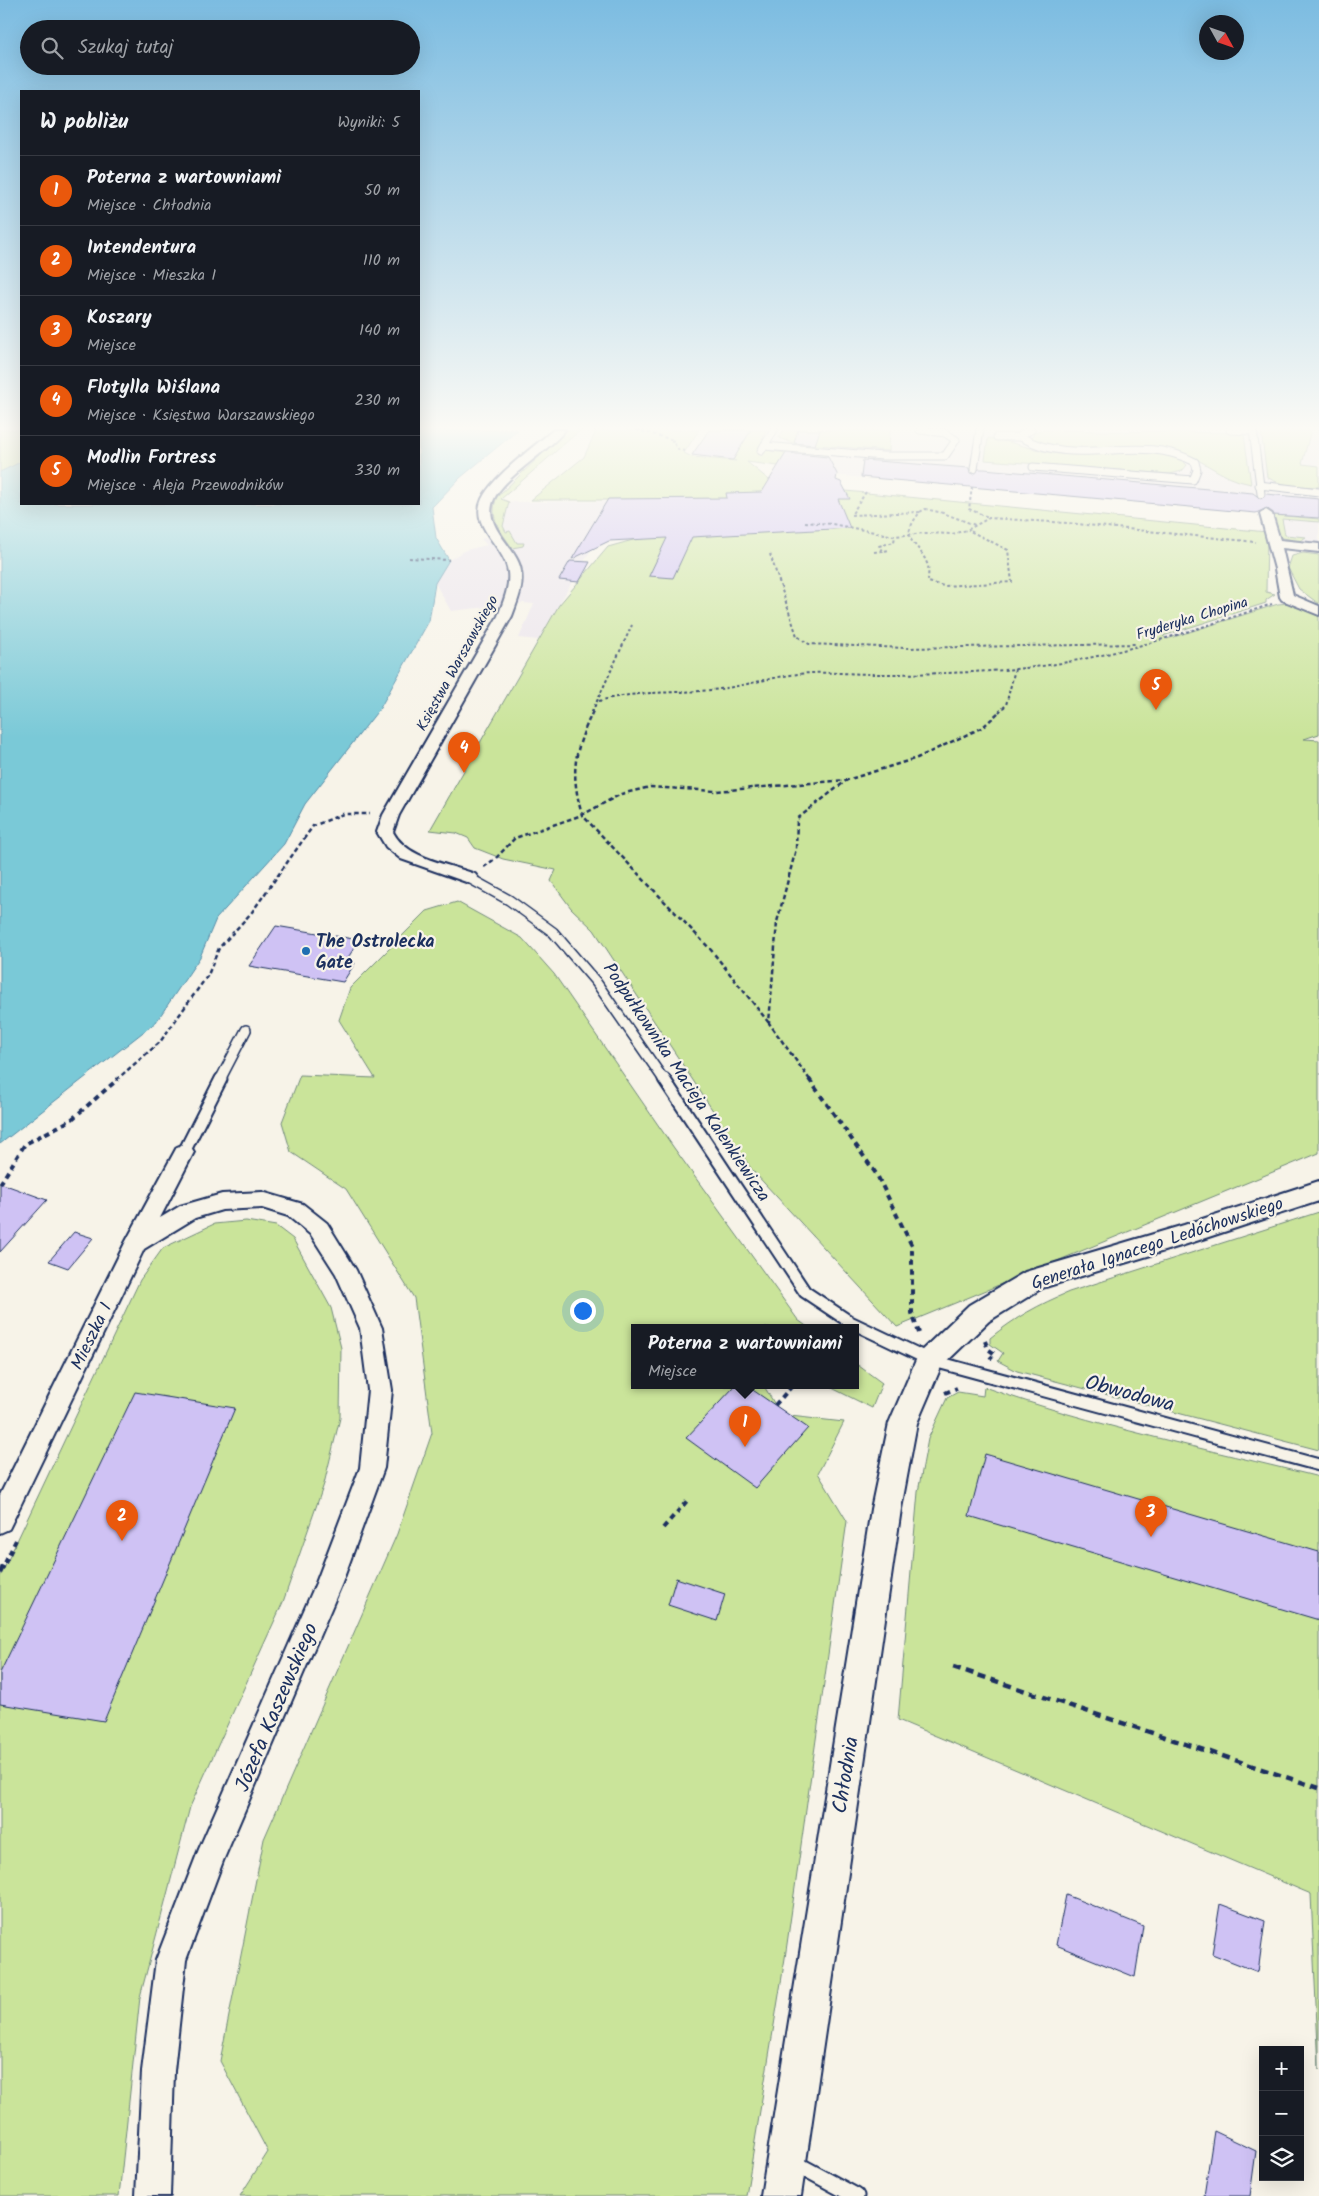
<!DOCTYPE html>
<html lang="pl">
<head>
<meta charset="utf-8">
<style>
	body { margin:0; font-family:Kalam,sans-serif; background:#20242c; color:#f1f3f6 }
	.controls { position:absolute; right:15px; bottom:15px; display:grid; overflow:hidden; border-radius:0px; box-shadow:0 5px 20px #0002 }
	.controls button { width:45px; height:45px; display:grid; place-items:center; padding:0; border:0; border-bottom:1px solid #363941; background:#171b24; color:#f1f3f6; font:25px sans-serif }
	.compass { position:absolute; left:1199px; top:15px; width:45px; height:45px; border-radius:50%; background:#171b24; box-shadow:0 5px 20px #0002; rotate:130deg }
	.you { position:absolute; left:582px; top:1310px; width:18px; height:18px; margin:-12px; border:4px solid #fff; border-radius:50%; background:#1a73e8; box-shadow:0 0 0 8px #1a73e833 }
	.badge { display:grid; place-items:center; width:32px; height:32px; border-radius:50%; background:#ea580c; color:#fff; font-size:16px; font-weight:700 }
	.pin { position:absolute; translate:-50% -41px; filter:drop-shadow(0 1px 2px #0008) }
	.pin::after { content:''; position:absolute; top:26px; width:18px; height:15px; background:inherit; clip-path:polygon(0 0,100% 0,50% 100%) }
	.popup { position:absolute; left:631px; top:1324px; width:228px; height:65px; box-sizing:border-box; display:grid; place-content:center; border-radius:0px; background:#171b24; filter:drop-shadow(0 1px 4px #0005); font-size:16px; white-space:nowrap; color:#9ea1a6 }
	.popup b { font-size:19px; color:#f1f3f6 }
	.popup::after { content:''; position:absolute; left:50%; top:100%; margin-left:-10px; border:10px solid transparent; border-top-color:#171b24 }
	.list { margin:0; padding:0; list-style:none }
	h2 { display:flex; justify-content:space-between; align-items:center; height:65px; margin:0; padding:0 20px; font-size:21px }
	h2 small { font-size:16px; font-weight:400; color:#9ea1a6 }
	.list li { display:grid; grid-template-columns:32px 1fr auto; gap:15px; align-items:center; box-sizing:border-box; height:70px; padding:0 20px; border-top:1px solid #363941 }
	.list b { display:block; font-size:19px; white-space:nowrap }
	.list p { margin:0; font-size:16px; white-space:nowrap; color:#9ea1a6 }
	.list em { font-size:16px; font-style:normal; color:#9ea1a6 }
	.icon { flex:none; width:28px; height:28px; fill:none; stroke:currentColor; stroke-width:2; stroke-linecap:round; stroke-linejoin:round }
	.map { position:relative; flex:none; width:1319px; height:2196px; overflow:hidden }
	.search { position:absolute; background:#171b24; box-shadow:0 5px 20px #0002; left:20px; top:20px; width:400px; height:55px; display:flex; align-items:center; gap:12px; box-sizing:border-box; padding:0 18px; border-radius:28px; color:#9ea1a6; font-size:19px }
	.panel { position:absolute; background:#171b24; box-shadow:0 5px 20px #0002; left:20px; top:90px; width:400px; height:415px; border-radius:0px }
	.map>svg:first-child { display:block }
	.built { fill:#ebe4ec }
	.green { fill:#cae49a; stroke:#728a7c }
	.water { fill:#7ac9d7; stroke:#548ba7 }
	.building { fill:#cfc2f4; stroke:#1b2f5e }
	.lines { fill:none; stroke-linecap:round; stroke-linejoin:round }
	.service-far3-casing { stroke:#1b2f5e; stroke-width:9 }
	.service-far2-casing { stroke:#1b2f5e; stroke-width:12 }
	.service-far1-casing { stroke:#1b2f5e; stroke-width:15 }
	.service-casing { stroke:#1b2f5e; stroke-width:19 }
	.minor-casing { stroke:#1b2f5e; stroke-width:4 }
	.tertiary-casing { stroke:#1b2f5e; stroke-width:4 }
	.path-far3 { stroke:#1b2f5e; stroke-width:2; stroke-dasharray:3 2.5; stroke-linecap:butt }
	.path-far2 { stroke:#1b2f5e; stroke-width:2.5; stroke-dasharray:4.5 3; stroke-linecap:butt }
	.path-far1 { stroke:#1b2f5e; stroke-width:4; stroke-dasharray:5.5 4.5; stroke-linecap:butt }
	.path { stroke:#1b2f5e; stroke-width:4.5; stroke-dasharray:8 5.5; stroke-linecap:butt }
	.service-far3 { stroke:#f7f3e8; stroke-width:7 }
	.service-far2 { stroke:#f7f3e8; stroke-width:9 }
	.service-far1 { stroke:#f7f3e8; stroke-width:11 }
	.service { stroke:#f7f3e8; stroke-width:15 }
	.minor { fill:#f7f3e8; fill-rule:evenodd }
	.tertiary { fill:#f7f3e8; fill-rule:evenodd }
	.poi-dot { fill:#1f6fb2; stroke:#f7f3e8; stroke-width:2 }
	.labels { text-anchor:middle; stroke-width:4.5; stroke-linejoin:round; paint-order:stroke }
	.far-street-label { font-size:15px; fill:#1b2f5e; stroke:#f7f3e8 }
	.poi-label { font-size:18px; font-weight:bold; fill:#1b2f5e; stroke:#f7f3e8; text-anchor:start }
	.street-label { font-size:18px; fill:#1b2f5e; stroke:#f7f3e8 }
	.near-street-label { font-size:21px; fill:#1b2f5e; stroke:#f7f3e8 }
</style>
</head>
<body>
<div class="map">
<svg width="1319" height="2196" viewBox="0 0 1319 2196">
	<rect width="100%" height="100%" fill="#f7f3e8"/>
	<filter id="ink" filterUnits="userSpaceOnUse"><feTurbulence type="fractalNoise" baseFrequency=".02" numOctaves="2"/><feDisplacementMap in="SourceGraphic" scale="10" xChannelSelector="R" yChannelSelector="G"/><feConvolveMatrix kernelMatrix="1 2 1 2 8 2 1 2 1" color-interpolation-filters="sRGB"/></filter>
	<g filter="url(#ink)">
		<g class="built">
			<path d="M709,430h610v114l-32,-4 -13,-25 -497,-45 1,-4 -86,-11z"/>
			<path d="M726,501l-131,42 -57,97 -19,-2 15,-34 -11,-1 -72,8 -16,-28 14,-23 17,-10 21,-5 -6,-6 24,-7 -2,-6 6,-24z"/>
		</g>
		<g class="green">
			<path d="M0,430h21v32l-21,10z"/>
			<path d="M567,430h17l-6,2 -77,67 8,3 -6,24 3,6 4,-1 7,12h7l-1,3 -11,2c-11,-17 -24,-30 -15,-51z"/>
			<path d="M593,430h106l-15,23 8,4 44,4 -3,-1 18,-30h15l-7,19 27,4 -8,13 -31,-4 27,22 493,48 -1,60 9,2 -9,6v3l-103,33 4,3 111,-35 11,-1 30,13v118l-15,5 15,1v413l-422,174 -145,-157 -158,-240 -23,-22 -20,-27 5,-11 -53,-11 -28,-11 -7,-10 -12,-5 -26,-3 129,-225 49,-58 32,-9 -6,-38h-103l53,-43 12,-26z"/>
			<path d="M784,430h106l-1,21 -96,-8 -14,-5z"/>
			<path d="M1040,430l201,3 3,2 7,49c-32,-5 -50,-29 -82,-35 -26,0 -123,7 -137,-11l2,-5z"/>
			<path d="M1261,430h50l-9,34 17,2v21c-16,-1 -38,0 -52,-10z"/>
			<path d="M988,438c24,3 47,13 71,16 31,3 108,-11 128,11l-5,6 -12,3 -185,-14z"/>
			<path d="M1274,515l45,4v3l-37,-3 3,16 21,2 -6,4 -23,-4z"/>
			<path d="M1303,553l16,2v49l-20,-15 -11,-21 4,-12z"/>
			<path d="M457,902l65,36 32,36 120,174 124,172 11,8h-174v58h129l17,29 63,7 -26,51 29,48 -62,437 -39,238h-506l28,-44 -48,-91 44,-222 133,-305 35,-101 -18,-135 -68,-109 -55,-37 -9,-30 18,-47 75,3 -36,-58 11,-32 77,-77z"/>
			<path d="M1319,1212v238l-302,-79 -19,-10 5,-8 -13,-9v-6c26,-21 48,-33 79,-46z"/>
			<path d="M246,1221l30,5 17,13 38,69 10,40 -1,70 -16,66 -41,118 -93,205 -50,190 -21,199h-119v-619l140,-297 23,-32 51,-24z"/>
			<path d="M855,1363l27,20 -10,25 -44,-22h27z"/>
			<path d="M984,1387c109,39 223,62 335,90v593l-8,-176 -413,-174 20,-228 10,-53 19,-41 11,-6 25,4z"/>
		</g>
		<path class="water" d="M419,430h99l-58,48 -28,29 4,31 13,22 -14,23 -6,38 -49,87 -75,96 -21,40 -68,75 -16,38 -44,65 -156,122v-672l21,-10v42h398z"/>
		<g class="building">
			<path d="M709,430h42l-18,30 -41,-5z"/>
			<path d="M798,430h22l-5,15 -21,-2z"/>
			<path d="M786,453l42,4 9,17 -1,6 5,2 9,17h-12l12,29 -158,9 -19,41 -24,-2 18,-38 -58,3 -37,18 36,-60 119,-1 -1,-5 36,-1z"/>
			<path d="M863,460l106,8 1,5 4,1 5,-5h5l269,24 8,6 5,-5 53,5v19l-45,-3 -7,-7 -11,5 -395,-36z"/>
			<path d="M570,561l20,1 -11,20 -20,-2z"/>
			<path d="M276,926l83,14 -13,21 9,2 -12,19 -94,-16z"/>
			<path d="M0,1183l47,17 -47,52z"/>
			<path d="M74,1232l19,6 -25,30 -19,-7z"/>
			<path d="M735,1386h12l61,42 -53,60 -69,-50z"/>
			<path d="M135,1392l100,16 -131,313 -104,-17v-31z"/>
			<path d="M985,1454l334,98v68l-350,-104z"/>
			<path d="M676,1578l49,16 -8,27 -49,-16z"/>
			<path d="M1066,1895l77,31 -8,51 -79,-32z"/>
			<path d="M1220,1904l45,17 -7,51 -46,-18z"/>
			<path d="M1214,2131l42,20 -6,45h-46z"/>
		</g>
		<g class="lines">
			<defs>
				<g id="service-far3">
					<path d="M1031,430l-9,4 -1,3c57,33 116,-6 174,25l2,8 -4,10 -160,-13"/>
					<path d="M1230,430l23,1"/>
					<path d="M1253,430l8,64"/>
					<path d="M997,437h24"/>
					<path d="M764,446l119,10h62l11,-16 -11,-7 -25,-3"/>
					<path d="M761,451l13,-21"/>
					<path d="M974,469l6,-39"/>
					<path d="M1259,485l60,7"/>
				</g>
				<g id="service-far2">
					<path d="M469,878l40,22 44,32 43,50 68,98"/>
					<path d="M220,1080l26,-50"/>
				</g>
				<g id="service-far1">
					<path d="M664,1079l141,213 45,30 80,38 389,105"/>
					<path d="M184,1152l37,-73"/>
				</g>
				<path id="service" d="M793,2162l63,34"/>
				<g id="minor">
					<path d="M553,430h12c-17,22 -60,46 -71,69 -13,28 24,48 27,72 3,16 -4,31 -9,45l-113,199 -6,17c14,27 56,32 82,42l3,4 -3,4 -6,1 -68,-24 -15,-12 -9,-15 6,-17 115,-199c5,-14 12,-29 10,-44 -3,-26 -39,-45 -26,-73 11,-23 51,-51 71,-69z"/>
					<path d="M1266,510l6,4 8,26 39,4v8l-37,-4 11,47 26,11v9l-37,-15 -2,-3 -5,-28 -15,-55z"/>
					<path d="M184,1144l7,3 3,5 -34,66 20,-12 42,-12 40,-2 41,12 24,19 29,47 26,58 10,62 -8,78 -42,115 -119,278 -37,99 -12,111 -4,125h-34l6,-125 14,-111 43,-111 117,-266 44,-115 8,-78 -8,-62 -24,-54 -25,-39 -23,-19 -26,-8 -40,2 -27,8 -51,31 -135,280 -9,4v-38l125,-252 52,-96z"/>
				</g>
				<path id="tertiary" d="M1319,1181v20l-135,44 -142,43 -53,33 -48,46 -24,56 -16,86 -100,687h-40l110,-687 18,-86 27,-63 4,-8 49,-47 56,-33 159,-47z"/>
			</defs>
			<use href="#service-far3" class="service-far3-casing"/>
			<use href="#service-far2" class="service-far2-casing"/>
			<use href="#service-far1" class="service-far1-casing"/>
			<use href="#service" class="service-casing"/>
			<use href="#minor" class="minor-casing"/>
			<use href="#tertiary" class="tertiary-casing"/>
			<g class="path-far3">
				<path d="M637,430l37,10 -2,1 7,9 6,1"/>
				<path d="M972,487l-3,22 19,8"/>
				<path d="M866,492l-15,23 69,-3c-24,31 -1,27 8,54 1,4 0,11 0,16l16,4 68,-4 -4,-32 -40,-20"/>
				<path d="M920,512l5,-3 18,4 32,12"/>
				<path d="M805,522l27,2 63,12 30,-3 27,1 15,-4 22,-12 78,5 189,19"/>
				<path d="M882,551l-3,-5 15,-4 1,-6"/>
				<path d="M874,552l16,-2"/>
				<path d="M770,554l27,82 12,8 96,4 232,-4"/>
				<path d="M409,558l40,2"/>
				<path d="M599,701c40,-11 72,-7 112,-11 34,-3 67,-16 101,-17 21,-1 43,1 64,1 46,0 95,-1 140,-5 88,-8 172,-37 256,-65"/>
				<path d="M592,712l40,-87"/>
				<path d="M999,712l7,-7 9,-36"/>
			</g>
			<g class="path-far2">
				<path d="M593,711c-19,40 -23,61 -11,104l129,135 58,73"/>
				<path d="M484,867l12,-9 19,-20 67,-23 39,-21 29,-7 66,4 131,-11 70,-22 66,-31 17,-16"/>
				<path d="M116,1080l44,-38 48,-67 11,-27 33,-36 61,-86 30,-12h27"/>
				<path d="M810,1080l-41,-57 8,-101 19,-73 1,-30 50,-39"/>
			</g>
			<g class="path-far1">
				<path d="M809,1079l68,96 35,71v67l7,20"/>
				<path d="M0,1184l25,-40 46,-24 47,-41"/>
				<path d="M985,1341l3,8 7,5 -5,5"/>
				<path d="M945,1393l12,-5"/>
				<path d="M775,1405l17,-19"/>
				<path d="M663,1528l24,-27"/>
				<path d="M5,1563l11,-23"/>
			</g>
			<g class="path">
				<path d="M0,1573l5,-11"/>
				<path d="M953,1667l366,121"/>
			</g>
			<use href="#service-far3" class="service-far3"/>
			<use href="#service-far2" class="service-far2"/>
			<use href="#service-far1" class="service-far1"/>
			<use href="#service" class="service"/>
			<use href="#minor" class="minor"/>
			<use href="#tertiary" class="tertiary"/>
		</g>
	</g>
	<linearGradient id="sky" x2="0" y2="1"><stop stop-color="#7cbce1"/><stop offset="0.58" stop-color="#fbfaf5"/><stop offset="1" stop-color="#fbfaf5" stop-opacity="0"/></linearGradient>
	<rect width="1319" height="738" fill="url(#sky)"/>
	<circle class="poi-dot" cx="306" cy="951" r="5"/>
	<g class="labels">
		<g class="far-street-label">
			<text transform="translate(1192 618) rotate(-17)" y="5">Fryderyka Chopina</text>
			<text transform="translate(457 663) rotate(-61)" y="5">Księstwa Warszawskiego</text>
		</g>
		<g class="poi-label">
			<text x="316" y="947">The Ostrolecka<tspan x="316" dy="21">Gate</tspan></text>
		</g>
		<g class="street-label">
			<text transform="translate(687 1082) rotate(56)" y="6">Podpułkownika Macieja Kalenkiewicza</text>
			<text transform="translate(1157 1243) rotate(-18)" y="6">Generała Ignacego Ledóchowskiego</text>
			<text transform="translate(91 1336) rotate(-64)" y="6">Mieszka I</text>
		</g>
		<g class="near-street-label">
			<text transform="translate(1130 1393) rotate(15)" y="7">Obwodowa</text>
			<text transform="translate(276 1707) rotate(-67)" y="7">Józefa Kaszewskiego</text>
			<text transform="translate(845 1775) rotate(-81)" y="7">Chłodnia</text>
		</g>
	</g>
</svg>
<div class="controls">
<button>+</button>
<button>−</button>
<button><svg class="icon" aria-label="layers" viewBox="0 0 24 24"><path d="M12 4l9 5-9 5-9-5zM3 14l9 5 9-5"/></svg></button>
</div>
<svg class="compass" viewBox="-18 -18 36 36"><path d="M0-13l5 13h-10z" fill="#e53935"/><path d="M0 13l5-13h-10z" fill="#9ea1a6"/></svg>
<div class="you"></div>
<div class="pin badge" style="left:745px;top:1447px">1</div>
<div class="popup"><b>Poterna z wartowniami</b>Miejsce</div>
<div class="pin badge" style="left:122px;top:1541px">2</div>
<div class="pin badge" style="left:1151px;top:1537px">3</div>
<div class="pin badge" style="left:464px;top:773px">4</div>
<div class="pin badge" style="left:1156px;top:710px">5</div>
<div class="search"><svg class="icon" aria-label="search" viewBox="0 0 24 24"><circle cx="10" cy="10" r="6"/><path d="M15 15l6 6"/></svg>Szukaj tutaj</div>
<section class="panel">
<h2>W pobliżu<small>Wyniki: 5</small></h2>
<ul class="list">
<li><span class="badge">1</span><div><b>Poterna z wartowniami</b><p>Miejsce · Chłodnia</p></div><em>50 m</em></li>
<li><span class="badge">2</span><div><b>Intendentura</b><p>Miejsce · Mieszka I</p></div><em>110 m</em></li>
<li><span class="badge">3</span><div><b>Koszary</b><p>Miejsce</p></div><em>140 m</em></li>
<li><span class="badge">4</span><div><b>Flotylla Wiślana</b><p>Miejsce · Księstwa Warszawskiego</p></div><em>230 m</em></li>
<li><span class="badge">5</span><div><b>Modlin Fortress</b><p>Miejsce · Aleja Przewodników</p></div><em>330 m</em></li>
</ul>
</section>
</div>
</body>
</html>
